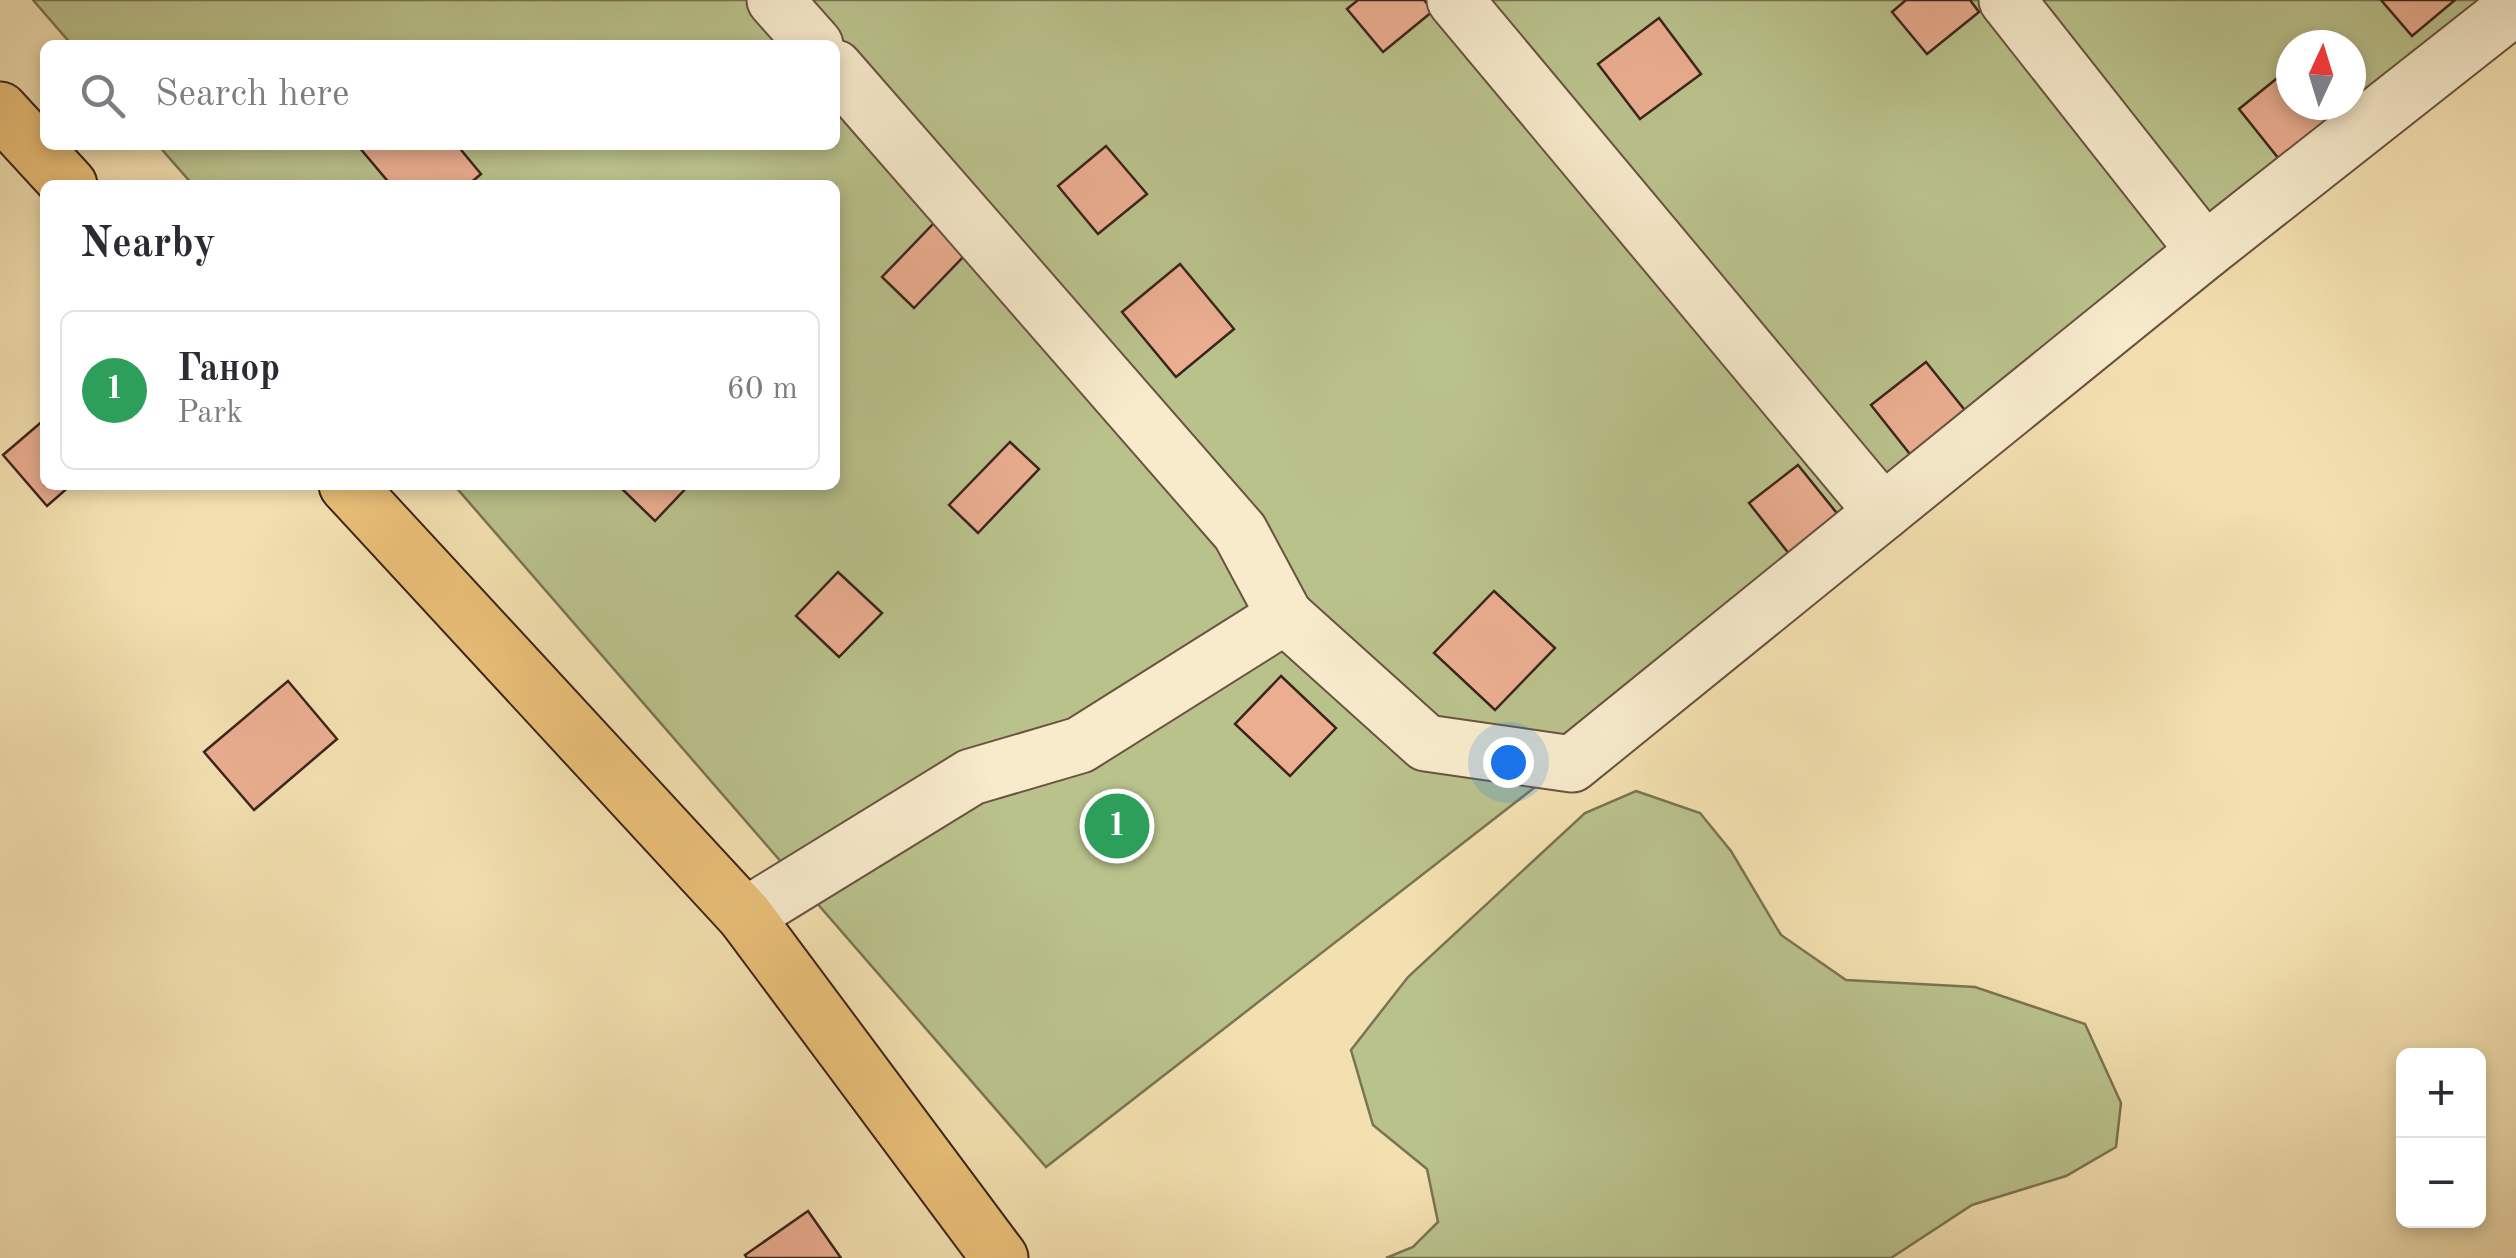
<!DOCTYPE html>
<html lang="en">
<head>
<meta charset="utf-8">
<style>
	body { margin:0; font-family:"Old Standard TT",serif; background:#f2f2f3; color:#2b2b33 }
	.controls { position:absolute; right:30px; bottom:30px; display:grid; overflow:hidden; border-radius:15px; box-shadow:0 5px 15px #0003 }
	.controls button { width:90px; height:90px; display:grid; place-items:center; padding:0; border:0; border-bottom:2px solid #e1e1e2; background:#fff; color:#2b2b33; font:50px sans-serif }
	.compass { position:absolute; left:2276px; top:30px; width:90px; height:90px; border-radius:50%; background:#fff; box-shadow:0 5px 15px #0003; rotate:4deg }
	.you { position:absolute; left:1508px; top:762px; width:35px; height:35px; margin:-25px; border:8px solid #fff; border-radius:50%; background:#1a73e8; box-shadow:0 0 0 15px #1a73e833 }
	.badge { display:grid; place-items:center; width:65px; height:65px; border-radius:50%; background:#0b8043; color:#fff; font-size:32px; font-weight:700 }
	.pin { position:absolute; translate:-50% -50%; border:5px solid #fff; box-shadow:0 2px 10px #0006 }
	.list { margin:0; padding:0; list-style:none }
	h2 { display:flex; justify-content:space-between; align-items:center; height:130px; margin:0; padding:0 40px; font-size:42px }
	h2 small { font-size:32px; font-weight:400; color:#7c7c81 }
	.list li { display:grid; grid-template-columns:65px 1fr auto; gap:30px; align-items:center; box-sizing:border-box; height:160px; margin:0 20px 20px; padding:0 20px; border:2px solid #e1e1e2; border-radius:15px }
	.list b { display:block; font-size:38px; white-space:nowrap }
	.list p { margin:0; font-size:32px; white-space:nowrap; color:#7c7c81 }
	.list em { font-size:32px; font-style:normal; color:#7c7c81 }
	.icon { flex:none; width:55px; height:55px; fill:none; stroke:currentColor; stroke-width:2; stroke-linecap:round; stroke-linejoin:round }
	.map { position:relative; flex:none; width:2516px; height:1258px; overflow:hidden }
	.search { position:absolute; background:#fff; box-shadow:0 5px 15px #0003; left:40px; top:40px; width:800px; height:110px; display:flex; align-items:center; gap:25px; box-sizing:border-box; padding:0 35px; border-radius:15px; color:#7c7c81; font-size:38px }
	.panel { position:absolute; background:#fff; box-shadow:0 5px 15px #0003; left:40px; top:180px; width:800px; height:310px; border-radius:15px }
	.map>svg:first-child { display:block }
	.green { fill:#bac28c; stroke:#7b7353; stroke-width:2.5; fill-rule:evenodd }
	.building { fill:#ebae91; stroke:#3c241a; stroke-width:2.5 }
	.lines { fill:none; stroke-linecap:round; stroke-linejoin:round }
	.minor-casing { stroke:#6a5340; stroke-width:59 }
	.major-casing { stroke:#3c241a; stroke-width:59 }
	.minor { stroke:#f7ebcc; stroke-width:55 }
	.major { stroke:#eac078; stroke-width:55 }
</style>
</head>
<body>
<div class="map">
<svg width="2516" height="1258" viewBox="0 0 2516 1258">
	<rect width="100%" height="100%" fill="#f3e0b0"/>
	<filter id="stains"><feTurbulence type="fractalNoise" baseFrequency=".002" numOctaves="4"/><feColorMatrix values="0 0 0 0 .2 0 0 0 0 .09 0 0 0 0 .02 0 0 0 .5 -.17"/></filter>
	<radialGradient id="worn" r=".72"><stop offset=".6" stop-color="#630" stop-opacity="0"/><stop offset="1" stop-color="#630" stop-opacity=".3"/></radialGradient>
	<g class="green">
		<path d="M33,0h2483v25l-1470,1142 -592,-682h381v-300h-642l-35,-40h677v-100h-763zM2291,45h60v60h-60z"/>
		<path d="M1636,791l64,22 31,38 50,84 65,45 129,7 110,37 36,79 -5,44 -50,29 -94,29 -81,53h-505l27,-11 25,-25 -11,-53 -54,-44 -22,-75 57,-73 177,-164z"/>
	</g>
	<g class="building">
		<path d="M1358,0h66l9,11 -50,41 -36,-43z"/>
		<path d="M1906,0h64l9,12 -52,42 -35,-42z"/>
		<path d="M2381,0h74l-43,36z"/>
		<path d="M1659,18l42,56 -61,45 -42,-55z"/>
		<path d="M2291,67v38h37l16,20 -57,44 -48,-60z"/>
		<path d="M362,145h95l24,29 -13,11h-77l-32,-38z"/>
		<path d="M1106,146l41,48 -49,40 -40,-48z"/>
		<path d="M934,223l32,31 -52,54 -32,-31z"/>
		<path d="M1180,264l54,65 -58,48 -54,-65z"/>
		<path d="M1926,362l46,57 -55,44 -46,-58z"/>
		<path d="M45,419v66h26l-24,21 -44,-51z"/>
		<path d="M1010,442l29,27 -61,64 -29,-28z"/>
		<path d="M1798,465l42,52 -50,38 -41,-52z"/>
		<path d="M618,485h71l-34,36z"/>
		<path d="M838,572l44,41 -43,44 -43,-41z"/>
		<path d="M1494,591l61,57 -60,62 -61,-57z"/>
		<path d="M1281,676l55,52 -46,48 -55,-52z"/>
		<path d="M288,681l49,58 -83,71 -50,-58z"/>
		<path d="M808,1211l33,47h-94l-2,-3z"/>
	</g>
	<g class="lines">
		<defs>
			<g id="minor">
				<path d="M775,0l40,45"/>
				<path d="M1455,0l428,512"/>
				<path d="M2007,0l198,251"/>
				<path d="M835,68l405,464 45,84"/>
				<path d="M745,916l226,-139 109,-32 205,-129 141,127 146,21 633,-513 311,-245"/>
			</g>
			<g id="major">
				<path d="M0,110l69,75"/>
				<path d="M347,485l398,431 255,342"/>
			</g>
		</defs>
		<use href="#minor" class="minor-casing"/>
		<use href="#major" class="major-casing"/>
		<use href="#minor" class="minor"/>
		<use href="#major" class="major"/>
	</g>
	<rect width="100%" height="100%" filter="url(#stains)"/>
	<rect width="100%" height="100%" fill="url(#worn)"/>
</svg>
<div class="controls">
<button>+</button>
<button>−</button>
</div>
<svg class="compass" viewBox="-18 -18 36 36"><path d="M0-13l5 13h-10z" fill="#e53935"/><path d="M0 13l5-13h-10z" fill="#7c7c81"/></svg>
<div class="you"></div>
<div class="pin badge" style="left:1117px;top:826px;background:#2e9e5b">1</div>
<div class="search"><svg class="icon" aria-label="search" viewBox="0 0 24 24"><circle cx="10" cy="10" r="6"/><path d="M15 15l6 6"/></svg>Search here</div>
<section class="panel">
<h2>Nearby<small></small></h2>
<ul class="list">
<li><span class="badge" style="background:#2e9e5b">1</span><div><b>Ганор</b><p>Park</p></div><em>60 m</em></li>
</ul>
</section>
</div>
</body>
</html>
